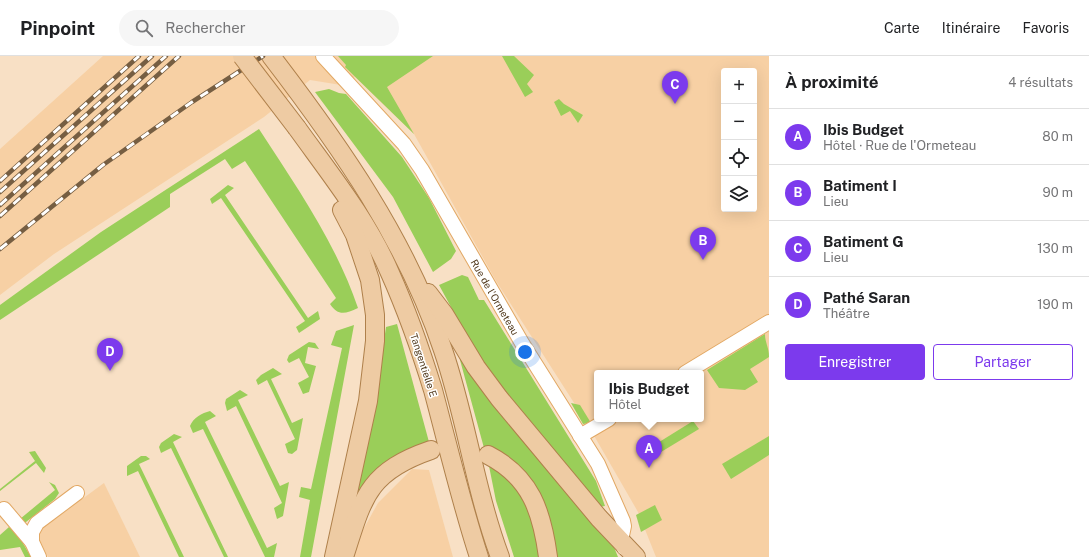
<!DOCTYPE html>
<html lang="fr">
<head>
<meta charset="utf-8">
<style>
	body { margin:0; font-family:"Public Sans",sans-serif; background:#f6f6f6; color:#202124 }
	.controls { position:absolute; right:12px; top:12px; display:grid; overflow:hidden; border-radius:4px; box-shadow:0 4px 16px #0002 }
	.controls button { width:36px; height:36px; display:grid; place-items:center; padding:0; border:0; border-bottom:1px solid #e0e0e0; background:#fff; color:#202124; font:20px sans-serif }
	.you { position:absolute; left:525px; top:296px; width:14px; height:14px; margin:-10px; border:3px solid #fff; border-radius:50%; background:#1a73e8; box-shadow:0 0 0 6px #1a73e833 }
	.badge { display:grid; place-items:center; width:26px; height:26px; border-radius:50%; background:#7c3aed; color:#fff; font-size:13px; font-weight:700 }
	.pin { position:absolute; translate:-50% -33px; filter:drop-shadow(0 1px 2px #0008) }
	.pin::after { content:''; position:absolute; top:21px; width:14px; height:12px; background:inherit; clip-path:polygon(0 0,100% 0,50% 100%) }
	.popup { position:absolute; left:594px; top:314px; width:110px; height:52px; box-sizing:border-box; display:grid; place-content:center; border-radius:4px; background:#fff; filter:drop-shadow(0 1px 3px #0005); font-size:13px; white-space:nowrap; color:#757577 }
	.popup b { font-size:15px; color:#202124 }
	.popup::after { content:''; position:absolute; left:50%; top:100%; margin-left:-8px; border:8px solid transparent; border-top-color:#fff }
	.list { margin:0; padding:0; list-style:none }
	h2 { display:flex; justify-content:space-between; align-items:center; height:52px; margin:0; padding:0 16px; font-size:17px }
	h2 small { font-size:13px; font-weight:400; color:#757577 }
	.list li { display:grid; grid-template-columns:26px 1fr auto; gap:12px; align-items:center; box-sizing:border-box; height:56px; padding:0 16px; border-top:1px solid #e0e0e0 }
	.list b { display:block; font-size:15px; white-space:nowrap }
	.list p { margin:0; font-size:13px; white-space:nowrap; color:#757577 }
	.list em { font-size:13px; font-style:normal; color:#757577 }
	.actions { display:flex; gap:8px; padding:12px 16px }
	.actions a { flex:1; padding:9px 0; border:1px solid #7c3aed; border-radius:4px; text-align:center; font-size:14px; color:#7c3aed }
	.actions .main { background:#7c3aed; color:#fff }
	.icon { flex:none; width:22px; height:22px; fill:none; stroke:currentColor; stroke-width:2; stroke-linecap:round; stroke-linejoin:round }
	.map { position:relative; flex:none; width:769px; height:501px; overflow:hidden }
	header { display:flex; align-items:center; gap:24px; box-sizing:border-box; height:56px; padding:0 20px; background:#fff; border-bottom:1px solid #e0e0e0 }
	header strong { font-size:19px }
	nav { display:flex; gap:22px; margin-inline-start:auto; font-size:14px }
	.search { width:280px; height:36px; background:#f6f6f6; display:flex; align-items:center; gap:10px; box-sizing:border-box; padding:0 14px; border-radius:22px; color:#757577; font-size:15px }
	main { display:flex }
	aside { flex:1; background:#fff }
	.map>svg:first-child { display:block }
	.built { fill:#f7d0a4; fill-rule:evenodd }
	.green { fill:#9ace59 }
	.lines { fill:none; stroke-linecap:round; stroke-linejoin:round }
	.minor-casing { stroke:#e2a864; stroke-width:16 }
	.major-casing { stroke:#af804b; stroke-width:20 }
	.minor { stroke:#fff; stroke-width:14 }
	.major { stroke:#eecba3; stroke-width:18 }
	.rail-casing { stroke:#765e42; stroke-width:4.5 }
	.rail { stroke:#fff; stroke-width:3; stroke-dasharray:9; stroke-linecap:butt }
	.major-bridge-casing { stroke:#af804b; stroke-width:20; stroke-linecap:butt }
	.major-bridge { stroke:#eecba3; stroke-width:18 }
	.labels { text-anchor:middle; stroke-width:3; stroke-linejoin:round; paint-order:stroke }
	.street-label { font-size:10px; fill:#4f371a; stroke:#fff }
</style>
</head>
<body>
<header>
<strong>Pinpoint</strong>
<div class="search"><svg class="icon" aria-label="search" viewBox="0 0 24 24"><circle cx="10" cy="10" r="6"/><path d="M15 15l6 6"/></svg>Rechercher</div>
<nav><a>Carte</a><a>Itinéraire</a><a>Favoris</a></nav>
</header>
<main>
<div class="map">
<svg width="769" height="501" viewBox="0 0 769 501">
	<rect width="100%" height="100%" fill="#f8e0c5"/>
	<g class="built">
		<path d="M103,0h666v501h-113l-18,-45 -53,-92 -89,-139 -82,-147 -59,-57 -14,8 -31,-5 -46,37 -210,137 -54,41v-146zM724,15h30v138h-30zM597,317h104v46h-104z"/>
		<path d="M412,413l17,1 24,87h-100l6,-20 19,-34z"/>
		<path d="M104,427l36,74h-92l-12,-24z"/>
	</g>
	<g class="green">
		<path d="M338,0h95l-46,31 27,47 -69,-67 1,-2z"/>
		<path d="M502,0h12l20,19 -7,9 6,8 -8,5z"/>
		<path d="M329,33l10,4 7,1 56,63 27,41 27,53 -5,8 -18,13 -40,-75 -78,-105z"/>
		<path d="M559,43l5,5 19,11 -5,8 -8,-12 -9,5 -7,-14z"/>
		<path d="M259,73c37,57 77,114 99,179 -13,6 -20,8 -28,-4l6,-6 -91,-137 -13,8 -7,-10 -55,35v13l-170,113v-15l101,-73z"/>
		<path d="M228,129l6,3 -9,7 83,123 10,-7 2,8 -21,14 -3,-6 9,-6 -84,-123 -9,6 -2,-5z"/>
		<path d="M462,219l6,2 11,23h5l112,181 9,25 -6,1 -116,-141 -44,-81z"/>
		<path d="M397,268l32,118 -71,52 -5,-2 24,-103 9,-62z"/>
		<path d="M354,269l-43,232h-11l10,-57 -11,-3 2,-10 10,2 31,-141 -11,-3 5,-14z"/>
		<path d="M765,278c0,9 4,13 4,23l-19,12 8,13 -13,8 -26,-2 -12,-18z"/>
		<path d="M309,286l6,1 4,6 -11,-2 -3,16 11,3 -7,26 -6,2 -5,-11 11,-6 -10,-19 -10,5 -2,-3 2,-5z"/>
		<path d="M463,303l151,188 4,10h-62l-6,-33 -66,-76 -24,-88z"/>
		<path d="M273,312l9,6 -11,5 21,44 11,-5 -6,32 -5,4 -4,-1 -3,-9 10,-5 -28,-59 -9,5 -2,-5 5,-5z"/>
		<path d="M240,334l8,5 -10,5 42,86 9,-4 -6,34 -6,3 -3,-11 8,-5 -46,-97 -9,5 -2,-8 1,-4z"/>
		<path d="M571,347l9,2 11,18 -8,1z"/>
		<path d="M210,355l6,5 -11,6 62,126 10,-5 -3,14h-9l-62,-128 -10,4 -3,-7c3,-8 12,-13 20,-15z"/>
		<path d="M693,365l6,8 -38,23 -5,-8z"/>
		<path d="M174,378l8,3 -9,5 55,115h-4l-53,-109 -10,5 -2,-6 2,-4z"/>
		<path d="M769,380v19l-38,24 -9,-15z"/>
		<path d="M35,395l11,17 -2,5 -8,-10 -36,28v-2l35,-28 -6,-9z"/>
		<path d="M141,400h5l4,3 -11,5 45,93h-5l-41,-86 -11,5v-10z"/>
		<path d="M489,410c20,8 36,28 45,49 5,12 5,29 8,42h-28l-18,-56z"/>
		<path d="M49,426l6,3 4,8 -4,6 -29,23h-4l-2,-3 35,-29z"/>
		<path d="M655,449l7,15 -21,12 -5,-17z"/>
		<path d="M9,471l8,6 14,24h-6l-5,-10 -20,3v-15z"/>
	</g>
	<g class="lines">
		<defs>
			<g id="minor">
				<path d="M323,0l81,88 18,26 100,173 76,121 25,57 1,5 -3,14 3,8"/>
				<path d="M685,317l84,-51"/>
				<path d="M580,380l29,-17"/>
				<path d="M4,453l28,33 7,15"/>
				<path d="M32,486v-10l5,-9 40,-30"/>
			</g>
			<g id="major">
				<path d="M271,0c69,90 136,185 172,294 23,67 32,140 57,207"/>
				<path d="M297,72c33,46 71,93 93,145 17,38 31,78 43,117 15,56 28,112 46,167"/>
				<path d="M428,237l16,21 32,53 23,31 100,120 37,39"/>
				<path d="M488,399c43,22 54,57 60,102"/>
				<path d="M334,501l34,-156 7,-60v-26l-5,-35 -15,-45 -13,-25"/>
				<path d="M344,501c19,-59 23,-85 87,-107"/>
			</g>
		</defs>
		<use href="#minor" class="minor-casing"/>
		<use href="#major" class="major-casing"/>
		<use href="#minor" class="minor"/>
		<use href="#major" class="major"/>
		<defs>
			<g id="rail">
				<path d="M0,125l139,-125"/>
				<path d="M0,136l152,-136"/>
				<path d="M0,149l166,-149"/>
				<path d="M0,160l179,-160"/>
				<path d="M0,193l103,-84 89,-63 71,-46"/>
			</g>
		</defs>
		<use href="#rail" class="rail-casing"/>
		<use href="#rail" class="rail"/>
		<defs>
			<path id="major-bridge" d="M242,0l55,72"/>
		</defs>
		<use href="#major-bridge" class="major-bridge-casing"/>
		<use href="#major-bridge" class="major-bridge"/>
	</g>
	<g class="labels">
		<g class="street-label">
			<text transform="translate(495 241) rotate(60)" y="4">Rue de l'Ormeteau</text>
			<text transform="translate(424 309) rotate(72)" y="4">Tangentielle E</text>
		</g>
	</g>
</svg>
<div class="controls">
<button>+</button>
<button>−</button>
<button><svg class="icon" aria-label="locate" viewBox="0 0 24 24"><circle cx="12" cy="12" r="6"/><path d="M12 2v4M12 18v4M2 12h4M18 12h4"/></svg></button>
<button><svg class="icon" aria-label="layers" viewBox="0 0 24 24"><path d="M12 4l9 5-9 5-9-5zM3 14l9 5 9-5"/></svg></button>
</div>
<div class="you"></div>
<div class="pin badge" style="left:649px;top:412px">A</div>
<div class="popup"><b>Ibis Budget</b>Hôtel</div>
<div class="pin badge" style="left:703px;top:204px">B</div>
<div class="pin badge" style="left:675px;top:48px">C</div>
<div class="pin badge" style="left:110px;top:315px">D</div>
</div>
<aside>
<h2>À proximité<small>4 résultats</small></h2>
<ul class="list">
<li><span class="badge">A</span><div><b>Ibis Budget</b><p>Hôtel · Rue de l'Ormeteau</p></div><em>80 m</em></li>
<li><span class="badge">B</span><div><b>Batiment I</b><p>Lieu</p></div><em>90 m</em></li>
<li><span class="badge">C</span><div><b>Batiment G</b><p>Lieu</p></div><em>130 m</em></li>
<li><span class="badge">D</span><div><b>Pathé Saran</b><p>Théâtre</p></div><em>190 m</em></li>
</ul>
<div class="actions"><a class="main">Enregistrer</a><a>Partager</a></div>
</aside>
</main>
</body>
</html>
